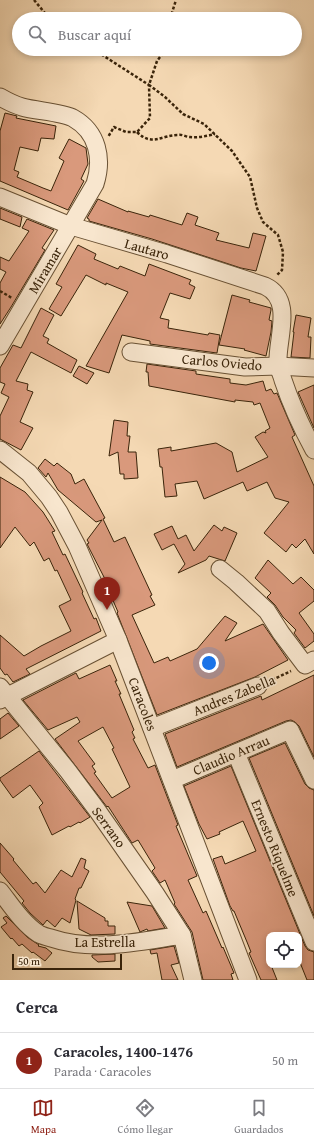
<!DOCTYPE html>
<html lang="es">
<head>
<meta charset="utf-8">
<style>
	body { margin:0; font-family:"Gentium Book Plus",serif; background:#f2f2f3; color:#2b2b33 }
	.controls { position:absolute; right:12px; bottom:12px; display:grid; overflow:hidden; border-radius:8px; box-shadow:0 2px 6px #0003 }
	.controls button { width:36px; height:36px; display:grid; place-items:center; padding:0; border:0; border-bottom:1px solid #e1e1e2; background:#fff; color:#2b2b33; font:20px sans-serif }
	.scale { position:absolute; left:12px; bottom:10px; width:110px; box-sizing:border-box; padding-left:4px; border:2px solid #3a240a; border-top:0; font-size:11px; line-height:14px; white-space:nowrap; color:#3a240a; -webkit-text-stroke:3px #f8e6ce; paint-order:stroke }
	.you { position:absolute; left:209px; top:663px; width:14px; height:14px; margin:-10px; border:3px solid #fff; border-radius:50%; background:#1a73e8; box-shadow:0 0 0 6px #1a73e833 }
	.badge { display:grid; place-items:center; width:26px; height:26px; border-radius:50%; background:#8f2418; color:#fff; font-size:13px; font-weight:700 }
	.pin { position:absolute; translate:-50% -33px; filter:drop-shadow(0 1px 2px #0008) }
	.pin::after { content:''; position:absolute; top:21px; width:14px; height:12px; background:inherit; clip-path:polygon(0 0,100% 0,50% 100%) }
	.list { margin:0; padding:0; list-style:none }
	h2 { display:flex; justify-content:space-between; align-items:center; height:52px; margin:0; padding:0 16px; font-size:17px }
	h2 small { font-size:13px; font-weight:400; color:#7c7c81 }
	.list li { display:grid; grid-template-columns:26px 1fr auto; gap:12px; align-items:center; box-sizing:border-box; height:56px; padding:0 16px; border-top:1px solid #e1e1e2 }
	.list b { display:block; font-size:15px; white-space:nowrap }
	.list p { margin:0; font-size:13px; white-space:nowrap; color:#7c7c81 }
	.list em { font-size:13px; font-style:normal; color:#7c7c81 }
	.icon { flex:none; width:22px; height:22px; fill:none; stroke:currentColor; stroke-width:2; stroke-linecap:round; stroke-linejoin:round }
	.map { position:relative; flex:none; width:314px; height:980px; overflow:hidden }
	.search { position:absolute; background:#fff; box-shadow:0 2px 6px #0003; left:12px; right:12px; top:12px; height:44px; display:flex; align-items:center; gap:10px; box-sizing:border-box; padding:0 14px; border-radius:22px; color:#7c7c81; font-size:15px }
	.sheet { height:108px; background:#fff }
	nav { display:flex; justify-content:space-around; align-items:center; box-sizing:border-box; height:56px; border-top:1px solid #e1e1e2; background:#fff; font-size:11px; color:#7c7c81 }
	nav a { display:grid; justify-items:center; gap:2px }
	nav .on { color:#8f2418 }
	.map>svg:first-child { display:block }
	.building { fill:#d9997c; stroke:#3a240a; fill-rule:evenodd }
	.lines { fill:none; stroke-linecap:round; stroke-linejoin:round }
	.minor-casing { stroke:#695134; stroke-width:19 }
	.path { stroke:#3a240a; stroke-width:2.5; stroke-dasharray:3 2; stroke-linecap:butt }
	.minor { stroke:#f8e6ce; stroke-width:17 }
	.labels { text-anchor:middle; stroke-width:3; stroke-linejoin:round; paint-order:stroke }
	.street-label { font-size:14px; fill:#3a240a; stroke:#f8e6ce }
</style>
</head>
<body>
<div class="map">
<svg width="314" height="980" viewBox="0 0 314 980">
	<rect width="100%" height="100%" fill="#f5d9b4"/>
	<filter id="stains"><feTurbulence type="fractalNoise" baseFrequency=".005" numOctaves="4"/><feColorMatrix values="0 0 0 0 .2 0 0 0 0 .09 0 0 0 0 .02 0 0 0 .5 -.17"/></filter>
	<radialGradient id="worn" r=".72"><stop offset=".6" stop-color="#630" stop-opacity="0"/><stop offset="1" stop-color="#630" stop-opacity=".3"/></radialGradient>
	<g class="building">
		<path d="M5,113l12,3 -1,2 40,8 -2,13 -13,-1 -3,13 -18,-4 -6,23 5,2 -2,5 26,11 8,3 13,-30 -5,-3 10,-19 17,9 2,16 -7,15 3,2 -16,29 -68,-29v-50z"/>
		<path d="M98,199l30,13v-1l21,6 1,-2 32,10 5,-12 11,4 -3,8 24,8 -3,7 33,8 4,-15 13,3 -10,35 -15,-3 -89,-29 -63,-18v-2l-2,-1z"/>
		<path d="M0,208l22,9 -2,10 -20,-8z"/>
		<path d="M27,219l27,11 -12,18 3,2 -34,57 -11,17v-41l6,-11 -6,-3v-12l9,4 20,-30 -7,-3z"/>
		<path d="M78,245l18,9 -2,5 24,10 2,-3 25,10 4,-12 42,16 -2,4 6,3 -5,12 -20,-6 -10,25 9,2 -1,8 40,7 1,-2 11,2 -3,18 -67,-9v-3l-28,-6 -13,38 -23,-7 42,-74 -22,-9v2l-20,-10 -25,41 -12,-7 13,-22 -6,-3z"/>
		<path d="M232,295l18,5 -1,2 22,6v2l-2,10 3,1 -1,11 -5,24 -22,-6 1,-1 -26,-4z"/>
		<path d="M41,308l13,7 -11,21 6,3 -2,4 30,17 -6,13 -40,-21 -15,29 12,3 -1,6 6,2 -13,30 13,6 -12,22 -21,-11v-23l9,-19 -8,-4 4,-9 -5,-2v-14l13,-23 8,3z"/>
		<path d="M296,315l15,3 -3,19h3l-1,21 -19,-1 3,-25h-1z"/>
		<path d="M147,364l49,7v3l34,5v4l16,2 17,-4 3,10 5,-2 3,5 3,-1 18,42 -3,2 22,49v68l-9,-15 -9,9 -4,-4 -6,8 -22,-19 25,-31 -14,-4 -8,-16 -20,9 -4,-9 -39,17 -7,-18 -22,3 2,12 -12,1 -3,-30h-2l-2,-18 13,-2v4l45,-8 16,9 5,20 31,-15 -13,-20 8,-5 3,1 -1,-2 5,-3 -10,-25 -6,2 -1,-3 -18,-2v2l-86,-16 -1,-14h-2z"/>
		<path d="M79,366l15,7 -7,11 -14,-8z"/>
		<path d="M314,385v43l-16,-36z"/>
		<path d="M114,420l14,2 -1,14h3l-2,16h8l2,26 -14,1v-5h-4l-2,-22 -9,4z"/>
		<path d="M45,459l9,7 3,-3 14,11 4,10 9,-5 21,39 -2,1 11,23 11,-5 27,58 -2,1 5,9 -23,10 22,48 14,-6 2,4 27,-12 28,-33 12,7 -12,18 38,-17 25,36 -33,17 -98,38 -40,-102 1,-1 -13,-30 1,-1 -19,-37 2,-1 -2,-3 15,-20 -6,2 -38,-32 -10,-17 -2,4 -8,-9z"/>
		<path d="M0,477l25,15 18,20 12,19 -3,1 11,23 2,-1 18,38 -1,1 12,26 2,-1 5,13 -75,38 4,5 -17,8 -6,-8 -2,1 -5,-7v-33l24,21 17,-10 30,-15 -12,-25 12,-6 -14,-30 -2,1 -6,-13 -5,3 -10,-19 -4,4 -15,-19 -15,21z"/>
		<path d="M214,525l8,6 2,-4 13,6 -12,28 -16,-5 -3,4 -28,13 7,-9 -11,-20 -12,6 -8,-16 18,-8 6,13 8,-4 8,16z"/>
		<path d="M268,560l25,24 8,-7 13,13v11l-15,12 15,21v7l-9,7 -11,-15 2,-3 -13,-13 -8,-12 -8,-8 4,-4 -16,-15z"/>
		<path d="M110,665l7,16h-2l6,13h-2l15,36 -2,2 3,6 -2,1 15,29 7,-3 23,60 -2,1 21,50 -9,4 15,33 3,-2 16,37 1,-1 11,26 -3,1 2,6h-30l-11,-48 -18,-28 1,-1 -10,-23 -5,3 -8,-12 3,-3 -17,-28 -6,3 -24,-37 -1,1 -52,-68 25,-17 -3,-5 -29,13 -25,-30 53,-27 3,6zM103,727l11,21 -2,1 18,38 -18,11 -18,-25 2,-1 -4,-6 3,-2 -17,-23z"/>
		<path d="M314,675v82l-15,-31 -4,-4 -4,-2 -5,1 -109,46 -12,-33 96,-38 1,4z"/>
		<path d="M8,713l11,13 -19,13v-20z"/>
		<path d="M285,743l20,41 4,4 5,2v126l-65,-158z"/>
		<path d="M39,751l51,66 -10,6 -1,-1 -9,5 -1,-1 -17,9 -13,-28 4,-4 -13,-18 -17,13 -13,-18v-2z"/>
		<path d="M231,766l74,180 3,4 6,2v28h-7l-8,-20v-25h-30v20l-2,1 2,9h2l6,15h-16l-12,-27 2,-1 -4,-10 -13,-31h-1l-3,-5 -17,-47 9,-3 3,8 31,-13 -13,-30 -24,11 1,2 -13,5 -8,-15 -15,-38z"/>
		<path d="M0,843l14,16 -1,1 20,24 3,-2 9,11 16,-23 11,7 9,-19 5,2 -2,8 5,3 -8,17h-2l-4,11 1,1 -6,23 -8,-5 -7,9 -8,-7 -4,5 -13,-12 -8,-10 2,-2 -24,-29z"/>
		<path d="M77,901l28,17v3h3v5h7v8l-24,1 -12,-6z"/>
		<path d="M127,902l25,4 13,22 -17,3 -1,-2 -7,3z"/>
		<path d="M6,916l21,21 12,8 -1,1 8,2 6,5 -7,8 -12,-9 -1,1 -10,-9 -3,2 -7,-8 -1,1 -10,-12 6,-4 -4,-5z"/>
		<path d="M174,946l5,17 -8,2 7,15h-16l-5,-27 -6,1 -1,-4z"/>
		<path d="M115,954v7l-17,1 -6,-5v-2z"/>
	</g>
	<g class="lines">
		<defs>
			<g id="minor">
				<path d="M0,97c7,4 15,8 22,10 14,4 40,5 51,11 25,14 30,41 22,66l-95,162"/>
				<path d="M0,197l71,29 96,28 98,32c30,14 11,54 13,79 1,5 4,10 5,15 8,24 19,48 31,70"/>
				<path d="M131,352l114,15 33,-1 36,2"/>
				<path d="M0,450l29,23 20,24 10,15 18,34 41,94 130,340"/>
				<path d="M220,569l16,13 31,29 14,22 24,32 9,-5"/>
				<path d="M0,687l68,84 29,39 58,83 27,42 11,45"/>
				<path d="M0,700l118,-60"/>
				<path d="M152,728l106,-42"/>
				<path d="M236,753l78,189"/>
				<path d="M172,780l118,-50 24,50"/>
				<path d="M0,891c11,14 23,33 39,43 4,2 8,3 12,4 41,14 89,4 131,-3"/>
			</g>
		</defs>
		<use href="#minor" class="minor-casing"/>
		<g class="path">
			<path d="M34,0l16,19"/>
			<path d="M170,19l6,-19"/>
			<path d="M93,49l56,36 1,33 -13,14h-11l-12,-5 -6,10"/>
			<path d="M166,49l-9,12 -8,24 16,12 18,17 21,10 28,27 18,26 7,31 6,14 15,13 5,17 -1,18 -6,6"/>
			<path d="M137,132c15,15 24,3 41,3 4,-1 8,2 12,2 8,1 17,-1 25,-3"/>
			<path d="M0,291l12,7"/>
			<path d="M272,680l19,-9"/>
		</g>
		<use href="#minor" class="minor"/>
	</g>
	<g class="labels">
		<g class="street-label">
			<text transform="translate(147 249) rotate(16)" y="5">Lautaro</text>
			<text transform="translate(45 270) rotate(-59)" y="5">Miramar</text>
			<text transform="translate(222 362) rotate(5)" y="5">Carlos Oviedo</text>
			<text transform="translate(234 695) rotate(-22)" y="5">Andres Zabella</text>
			<text transform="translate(143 704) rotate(69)" y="5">Caracoles</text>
			<text transform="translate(231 755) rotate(-23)" y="5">Claudio Arrau</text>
			<text transform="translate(109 827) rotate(54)" y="5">Serrano</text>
			<text transform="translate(275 848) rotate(68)" y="5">Ernesto Riquelme</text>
			<text x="105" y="947">La Estrella</text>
		</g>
	</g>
	<rect width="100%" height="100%" filter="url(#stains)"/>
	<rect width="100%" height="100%" fill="url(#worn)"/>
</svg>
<div class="controls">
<button><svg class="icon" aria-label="locate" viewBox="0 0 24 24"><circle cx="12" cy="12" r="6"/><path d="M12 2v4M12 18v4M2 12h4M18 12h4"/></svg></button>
</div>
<div class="scale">50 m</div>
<div class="you"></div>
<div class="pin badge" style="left:107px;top:610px">1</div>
<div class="search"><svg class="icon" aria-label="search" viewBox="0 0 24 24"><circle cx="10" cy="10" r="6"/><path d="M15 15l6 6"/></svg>Buscar aquí</div>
</div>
<section class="sheet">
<h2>Cerca<small></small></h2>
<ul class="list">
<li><span class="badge">1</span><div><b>Caracoles, 1400-1476</b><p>Parada · Caracoles</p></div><em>50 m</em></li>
</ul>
</section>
<nav>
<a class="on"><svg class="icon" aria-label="map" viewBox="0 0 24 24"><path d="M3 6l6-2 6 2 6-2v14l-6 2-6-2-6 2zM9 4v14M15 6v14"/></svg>Mapa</a>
<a><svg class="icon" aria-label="directions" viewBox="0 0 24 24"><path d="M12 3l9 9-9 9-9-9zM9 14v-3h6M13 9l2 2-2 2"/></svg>Cómo llegar</a>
<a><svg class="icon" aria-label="saved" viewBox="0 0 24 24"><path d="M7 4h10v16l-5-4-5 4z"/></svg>Guardados</a>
</nav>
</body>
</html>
